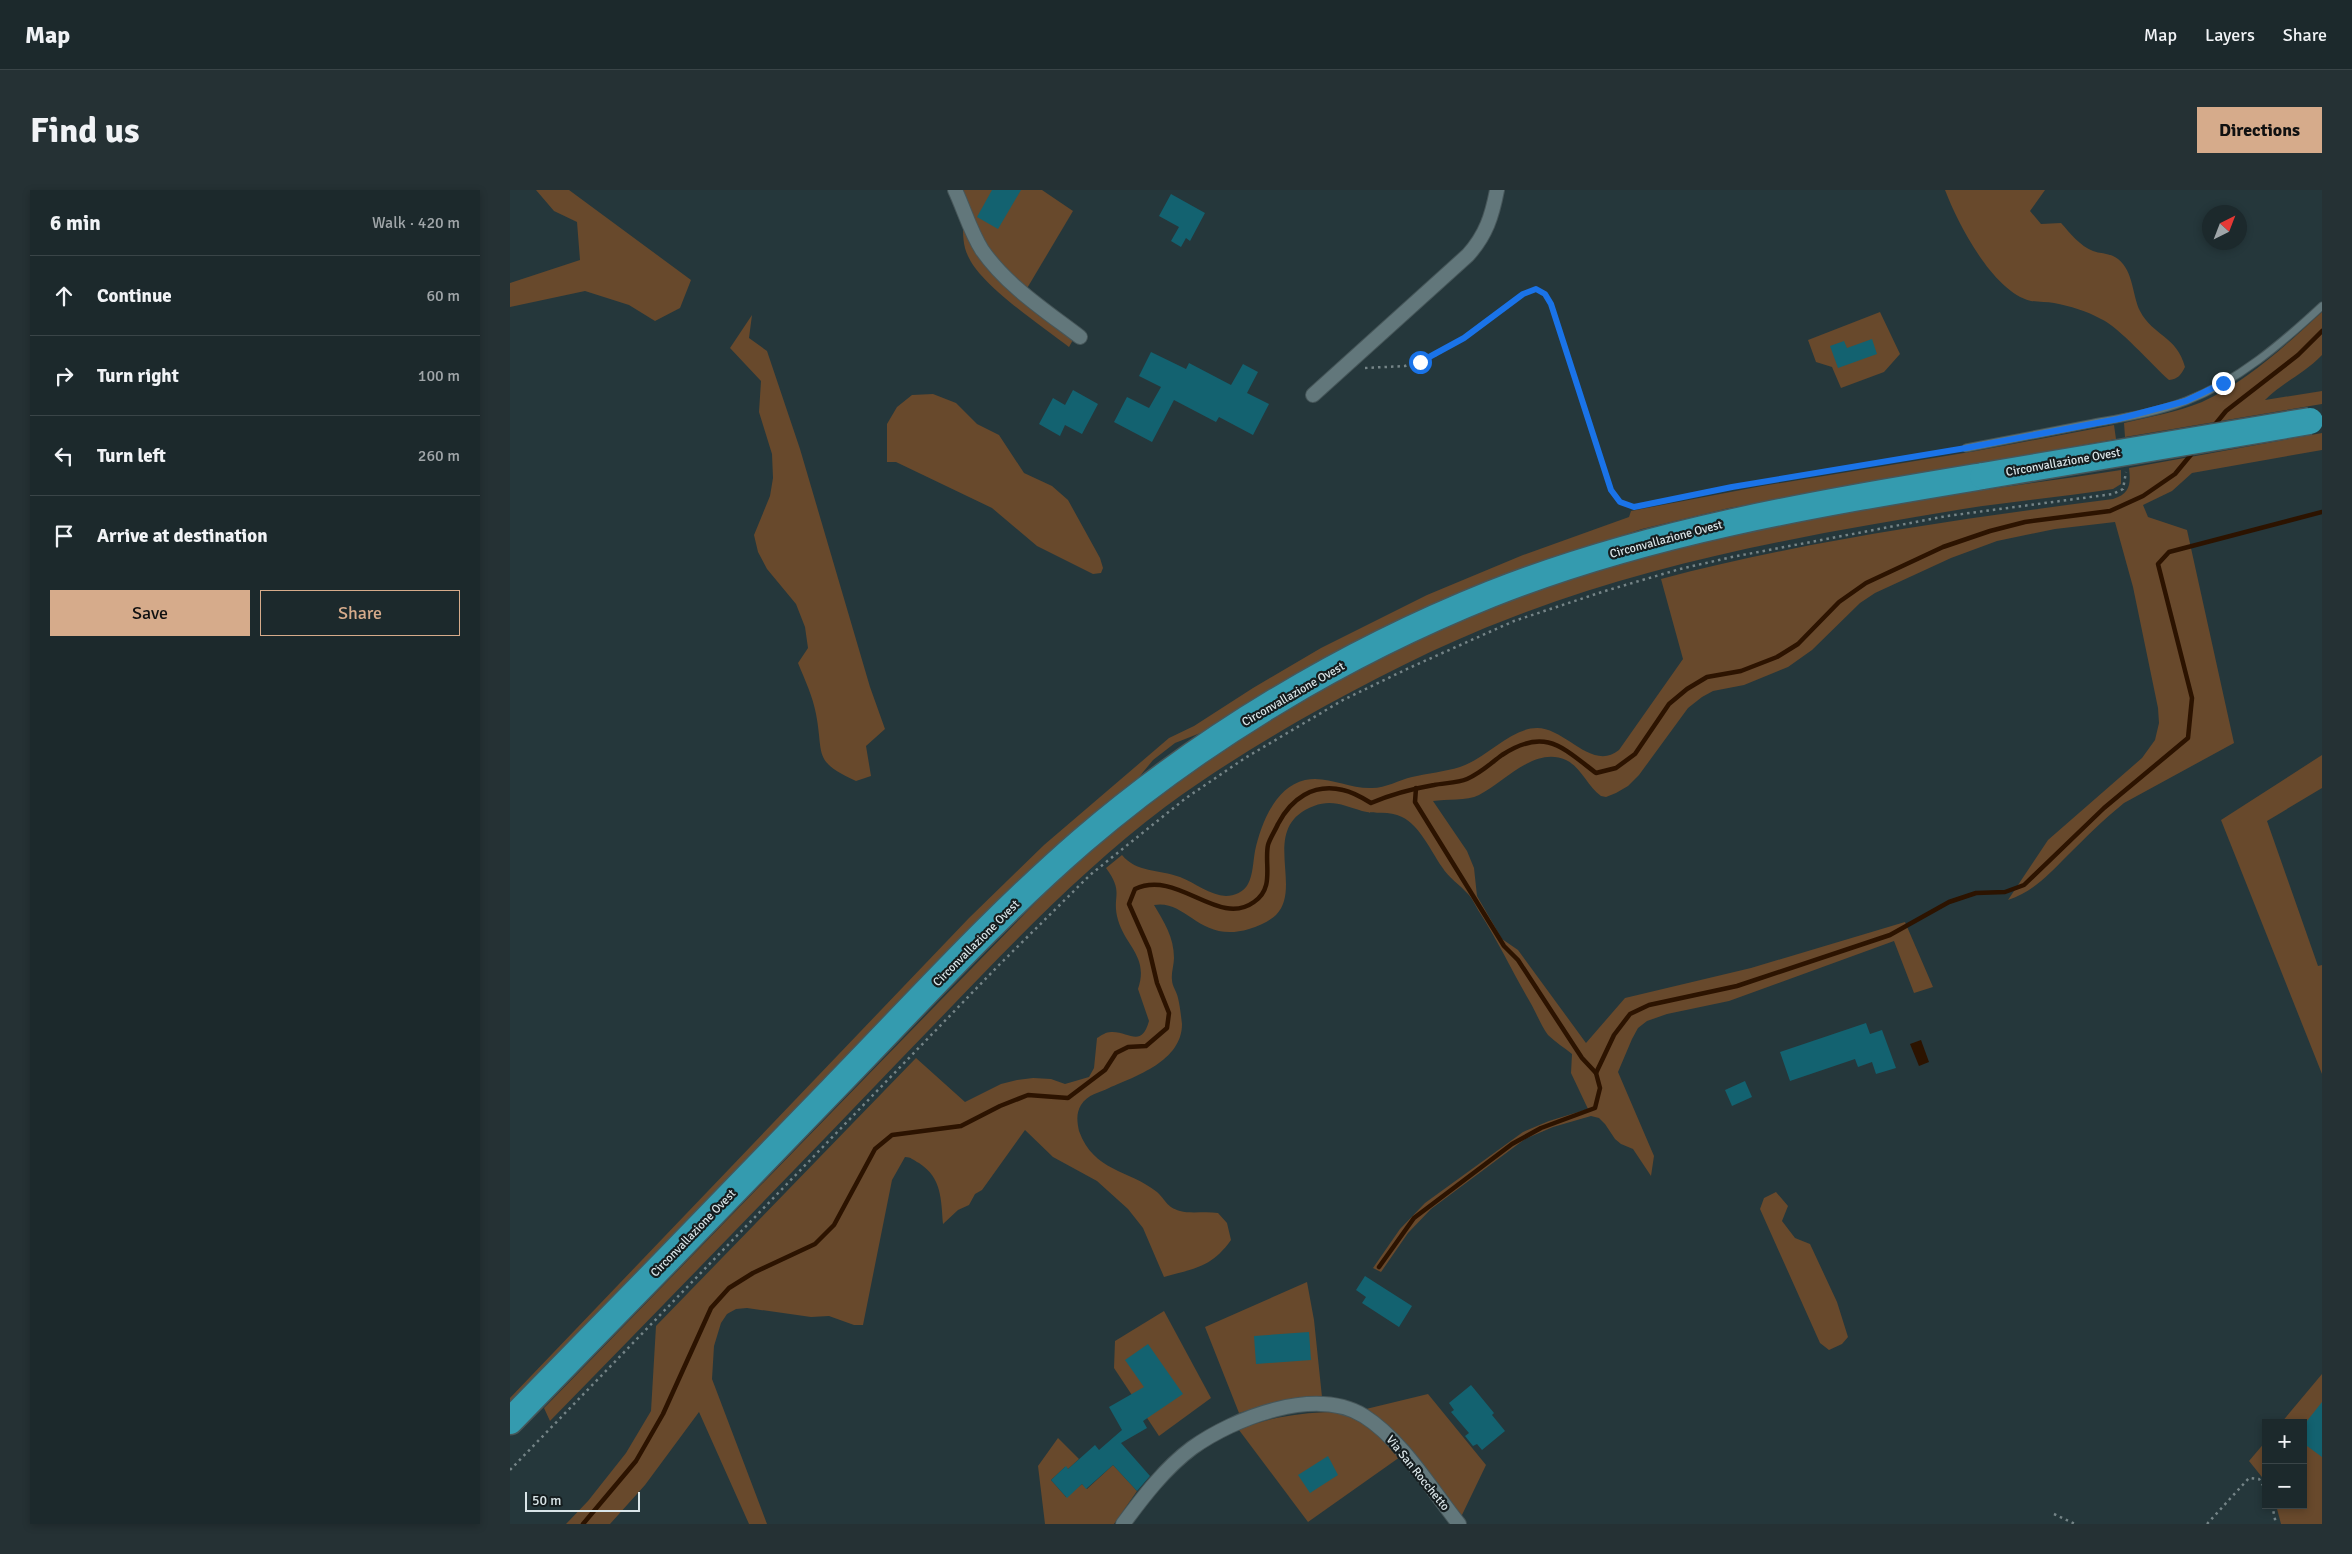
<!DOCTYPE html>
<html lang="en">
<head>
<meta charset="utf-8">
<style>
	body { margin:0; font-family:Signika,sans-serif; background:#253134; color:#f1f3f6 }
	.controls { position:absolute; right:15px; bottom:15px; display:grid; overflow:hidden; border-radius:0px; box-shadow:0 2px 8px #0003 }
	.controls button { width:45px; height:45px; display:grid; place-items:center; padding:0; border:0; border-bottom:1px solid #3a4548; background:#1c292c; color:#f1f3f6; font:25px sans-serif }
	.compass { position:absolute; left:1692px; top:15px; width:45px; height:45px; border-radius:50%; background:#1c292c; box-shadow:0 2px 8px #0003; rotate:42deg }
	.scale { position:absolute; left:15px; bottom:12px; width:115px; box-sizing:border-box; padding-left:5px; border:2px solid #dae5e8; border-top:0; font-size:14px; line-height:18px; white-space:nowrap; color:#dae5e8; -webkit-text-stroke:4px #151d1f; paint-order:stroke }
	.stop { position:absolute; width:15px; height:15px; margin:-11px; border:4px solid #1a73e8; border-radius:50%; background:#fff }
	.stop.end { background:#1a73e8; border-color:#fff; box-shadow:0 1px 5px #0008 }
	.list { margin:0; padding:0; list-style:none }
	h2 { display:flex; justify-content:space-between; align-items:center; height:65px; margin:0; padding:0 20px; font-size:21px }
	h2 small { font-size:16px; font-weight:400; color:#a0a6a9 }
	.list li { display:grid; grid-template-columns:32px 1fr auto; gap:15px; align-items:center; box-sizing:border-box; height:80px; padding:0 20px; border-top:1px solid #3a4548 }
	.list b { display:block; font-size:19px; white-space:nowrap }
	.list em { font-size:16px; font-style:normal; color:#a0a6a9 }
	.actions { display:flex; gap:10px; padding:15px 20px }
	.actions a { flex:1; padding:11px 0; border:1px solid #d6ab8b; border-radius:0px; text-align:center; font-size:18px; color:#d6ab8b }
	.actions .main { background:#d6ab8b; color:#111 }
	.icon { flex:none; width:28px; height:28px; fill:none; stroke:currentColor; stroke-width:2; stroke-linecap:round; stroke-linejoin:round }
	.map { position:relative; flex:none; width:1812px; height:1334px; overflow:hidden; border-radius:0px }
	header { display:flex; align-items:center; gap:30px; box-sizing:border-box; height:70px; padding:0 25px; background:#1c292c; border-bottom:1px solid #3a4548 }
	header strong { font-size:24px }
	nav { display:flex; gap:28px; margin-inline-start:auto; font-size:18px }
	.intro { display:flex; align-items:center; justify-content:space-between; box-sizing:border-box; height:120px; padding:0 30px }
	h1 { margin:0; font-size:35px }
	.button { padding:12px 22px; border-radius:0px; background:#d6ab8b; color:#111; font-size:18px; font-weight:700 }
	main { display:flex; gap:30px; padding:0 30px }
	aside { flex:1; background:#1c292c; border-radius:0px; box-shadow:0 2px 8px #0003 }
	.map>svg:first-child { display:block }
	.green { fill:#68492c }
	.water { fill:#2c1300 }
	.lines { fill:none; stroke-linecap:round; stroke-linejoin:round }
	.stream { stroke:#2c1300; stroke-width:4.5 }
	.building { fill:#136270 }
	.lane-casing { stroke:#465659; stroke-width:9 }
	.street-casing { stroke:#465659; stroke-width:16 }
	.highway-casing { stroke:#465659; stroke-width:29 }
	.path { stroke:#758487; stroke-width:2.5; stroke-dasharray:2.5 4; stroke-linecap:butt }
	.lane { stroke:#62777b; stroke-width:7 }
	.street { stroke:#62777b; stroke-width:14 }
	.highway { stroke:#349baf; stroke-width:26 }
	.highway-bridge-casing { stroke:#465659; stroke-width:29; stroke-linecap:butt }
	.highway-bridge { stroke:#349baf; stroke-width:26 }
	.route { stroke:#1a73e8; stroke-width:6 }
	.labels { text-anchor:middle; stroke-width:4.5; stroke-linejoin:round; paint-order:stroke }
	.street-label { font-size:12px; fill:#dae5e8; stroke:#151d1f }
</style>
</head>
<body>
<header>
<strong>Map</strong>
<nav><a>Map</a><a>Layers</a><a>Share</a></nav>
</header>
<div class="intro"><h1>Find us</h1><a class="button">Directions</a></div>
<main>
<aside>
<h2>6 min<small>Walk · 420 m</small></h2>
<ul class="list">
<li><svg class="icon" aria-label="ahead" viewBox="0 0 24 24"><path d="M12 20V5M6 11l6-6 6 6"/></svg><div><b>Continue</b></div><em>60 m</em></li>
<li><svg class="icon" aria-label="right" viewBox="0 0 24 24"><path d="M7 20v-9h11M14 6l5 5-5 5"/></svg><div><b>Turn right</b></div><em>100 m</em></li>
<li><svg class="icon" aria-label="left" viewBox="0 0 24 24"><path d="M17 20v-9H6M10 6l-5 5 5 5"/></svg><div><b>Turn left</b></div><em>260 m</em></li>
<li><svg class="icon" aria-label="arrive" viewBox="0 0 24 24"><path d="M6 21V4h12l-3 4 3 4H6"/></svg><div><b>Arrive at destination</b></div></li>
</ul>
<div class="actions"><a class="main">Save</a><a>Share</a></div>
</aside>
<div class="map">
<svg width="1812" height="1334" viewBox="0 0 1812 1334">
	<rect width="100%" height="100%" fill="#25373b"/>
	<g class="green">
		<path d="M26,0h33l122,90 -11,28 -25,13 -26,-16 -44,-14 -75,16v-24l70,-23 -3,-38 -23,-11z"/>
		<path d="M449,0h83l31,21 -47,79 -40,-41z"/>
		<path d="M1435,0h100l-15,21 11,13 20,-1c9,10 19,23 32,28 8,3 18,2 25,8 16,13 14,36 22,52 13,25 37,25 45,56 -4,8 -7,12 -16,13 -17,-15 -50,-53 -68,-61 -14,-8 -31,-13 -47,-16 -7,-1 -15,-1 -23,-2 -38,-9 -73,-77 -86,-111z"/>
		<path d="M453,34l5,12 106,102 -5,9c-27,-21 -86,-60 -100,-89 -6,-11 -6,-22 -6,-34z"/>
		<path d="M1370,122l20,42 -16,18 -43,16 -9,-21 -16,-5 -8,-22z"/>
		<path d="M1812,122v43c-18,19 -39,27 -57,45l57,-9v13l-197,33 -1,-14c26,-6 53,-11 78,-21 45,-20 84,-57 120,-90z"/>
		<path d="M242,125l-3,23 18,13 33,98 70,238 15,42 -19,17 5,30 -15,5c-44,-20 -32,-26 -40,-67 -3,-17 -11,-34 -18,-51l10,-15 -3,-21 -9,-23 -29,-35 -9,-17 -4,-17 16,-39 3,-18 -1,-24 -13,-42 2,-31 -31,-33z"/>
		<path d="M423,204l23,9 21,21 22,11 25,38 28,13 16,14 32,58 3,10 -2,5 -8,1 -56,-28 -45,-38 -96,-46h-9v-38l10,-17 15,-12z"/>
		<path d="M1604,235l2,14 -387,69 -87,21 -125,41 -74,30 -49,23 -186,107 -33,13 -22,17 -18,22 -625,621v-5l459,-480 75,-73 125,-107 25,-12 59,-38 68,-40 106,-53 96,-40 106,-38 2,-6 131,-25 214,-35z"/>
		<path d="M1812,243v17l-130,23 -20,18 -29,14 5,12 39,13 47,213 -110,60c-20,16 -39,35 -57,53 -19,19 -33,35 -59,44l40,-60 94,-82 13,-18 4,-17 -1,-15 -25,-121 -18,-65 -60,7 -58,12 -46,17 -76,35 -15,10 -48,47 -24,17 -44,18 -31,6 -11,6 -14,11 -49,67 -11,11 -12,7 -10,4 -5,-1c-14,-10 -19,-28 -35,-36 -32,-14 -61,22 -87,35 -12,6 -33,4 -46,6l34,50 7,17 3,28 25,43 16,11 68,93 39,-45 126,-30 154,-46 28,65 -19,6 -20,-52 -165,60 -62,13 -20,7 -9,7 -6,11 -14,33 36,84 -3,20 -18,-27 -12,-5 -6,-5 -10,-15 -6,-6 -8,-2 -38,11 -28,12 -94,70 -23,24 -27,39 -8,-4 27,-39 25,-26 98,-71 26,-11 39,-12 -17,-36 1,-19c-7,-6 -17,-12 -24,-19 -7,-9 -12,-23 -18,-33 -17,-29 -32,-61 -50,-89 -4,-6 -7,-14 -12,-19 -9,-10 -19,-16 -26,-27 -11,-16 -22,-41 -40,-50 -13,-7 -27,-2 -40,-6 -17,-5 -30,-12 -48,-5 -56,21 -10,81 -38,109 -8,7 -17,11 -27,14 -49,15 -62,-30 -95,-24 10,17 20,32 20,53 0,7 -3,15 -2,22 0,6 5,12 6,18 2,8 3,18 4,26 0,37 -46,52 -73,64 -10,5 -21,6 -28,17 -5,8 -4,17 -2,26 15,41 49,38 78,61 9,8 9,15 23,19 11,3 25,0 38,2l9,10 4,17c-20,28 -36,28 -67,37l-21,-49 -15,-19 -31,-28 -44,-24 -28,-27 -43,60 -7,4 -6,11 -11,5 -15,14c-2,-25 -1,-46 -24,-61 -6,-3 -8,-6 -14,-6l-13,23 -29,145h-9l-25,-9 -18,1 -64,-9 -11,1 -9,5 -6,9 -7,23 -2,33 55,145h-18l-50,-112 -54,73 -35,39h-44l22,-23 38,-48 25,-42 5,-85 260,-268 49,44 36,-18 16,-4 16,-2 18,1 14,5 24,-7 5,-9 3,-30c5,-3 9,-6 14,-6 18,-1 30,17 38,-11l-11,-32c11,-32 -12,-42 -20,-69 -7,-25 7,-26 -12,-52l16,-13c15,18 36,14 58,22 15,6 30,18 46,19 8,0 18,-4 22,-12 5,-9 5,-22 7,-33 6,-27 20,-64 50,-71 22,-5 44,9 67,8 14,0 27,-8 40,-11 16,-4 32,-5 48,-10 25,-8 51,-39 77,-39 29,0 55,44 82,22l64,-91 -22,-80c148,-39 300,-60 452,-80 17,-5 18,-15 16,-31z"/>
		<path d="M1611,280v14l-8,5c-50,8 -100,12 -150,20 -152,25 -306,52 -450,108 -74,28 -144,64 -213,103 -46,27 -92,55 -135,87 -98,74 -181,167 -266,254 -116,121 -233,241 -349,360l-6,-13 499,-513c186,-175 420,-298 668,-357 133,-32 275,-47 410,-68z"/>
		<path d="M1812,565v33l-55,33 51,145 4,-1v109l-101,-254z"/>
		<path d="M1266,1002l12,14 -6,15 13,17 15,6 27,58 11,35 -6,7 -13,6 -9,-7 -60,-134 4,-11z"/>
		<path d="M797,1092l7,38 8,77 -43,4 -40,12 -34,-86z"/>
		<path d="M654,1121l47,87 -52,38 -45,-68 1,-27z"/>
		<path d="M1812,1184v150h-41l-5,-19h27v-82h-22z"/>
		<path d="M918,1204l58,71 -25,52 -77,-93 -18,-15z"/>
		<path d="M822,1222c31,6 48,23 68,45l-92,65 -69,-92c30,-13 60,-17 93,-18z"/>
		<path d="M548,1248l21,21 -11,10 -3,-2 -14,13 15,17 16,-13 5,5 26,-24 24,26 -23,33h-69l-7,-58z"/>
		<path d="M1756,1251v41l-17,-21z"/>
	</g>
	<path class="water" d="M1411,850l8,22 -10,4 -9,-22z"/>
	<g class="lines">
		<g class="stream">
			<path d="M1703,237l13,-16 72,-56 24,-24"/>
			<path d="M1086,883l18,-38 16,-21 19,-9 88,-19 153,-51 59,-33 27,-9 29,-1 19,-7 80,-77 84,-70 4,-40 -34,-134 11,-12 153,-40"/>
			<path d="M869,1077l35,-49 98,-74 29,-16 54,-20 5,-20 -4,-15 -14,-15 -64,-98 -14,-14 -89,-144 1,-14"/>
			<path d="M73,1334l53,-63 27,-47 48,-106 18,-20 24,-15 62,-29 19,-19 41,-76 17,-14 69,-9 39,-20 28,-11 40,3 37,-28 11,-17 12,-6 18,-1 21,-18 2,-15 -12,-30 -8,-34 -20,-45 6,-15c43,-20 83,39 119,13 21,-14 10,-38 14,-57 2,-7 7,-14 10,-21 13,-25 35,-41 65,-34 10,2 20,8 28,13 21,-9 40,-14 63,-18 10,-2 24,-2 33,-6 14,-6 24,-16 35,-24 43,-28 60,-8 94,18l20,-5 19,-14 34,-50 18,-15 20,-12 34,-6 36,-14 21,-13 41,-42 27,-19 77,-36 47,-16 35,-9 85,-11 33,-15 32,-22 19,-23"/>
		</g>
	</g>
	<g class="building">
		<path d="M482,0h29l-23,39 -21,-12z"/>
		<path d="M661,4l34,19 -15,28 -4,-3 -5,9 -10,-6 8,-14 -20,-11z"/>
		<path d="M1362,149l5,15 -39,14 -8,-22 14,-5 3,7z"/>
		<path d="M641,162l35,17 3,-6 42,22 12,-21 15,8 -11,21 22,11 -16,31 -34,-18 -3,5 -42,-22 -22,42 -38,-20 13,-25 22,11 12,-21 -22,-11z"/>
		<path d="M563,200l25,14 -16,30 -17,-9 -5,11 -21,-12 14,-26 12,7z"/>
		<path d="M1356,833l4,11 12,-4 14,38 -20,6 -4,-12 -14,5 -3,-8 -65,22 -10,-29z"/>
		<path d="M1235,891l7,16 -20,9 -7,-16z"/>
		<path d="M855,1086l47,30 -13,21 -37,-24 4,-6 -10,-7z"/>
		<path d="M799,1142l2,28 -55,4 -2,-28z"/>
		<path d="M638,1154l35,50 -40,27 4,7 -26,15 29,33 -13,15 -24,-26 -27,24 -4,-5 -15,14 -16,-18 15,-14 2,3 27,-24 4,5 23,-20 -13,-23 35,-20 -19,-27z"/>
		<path d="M961,1195l23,28 -2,2 13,16 -23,19 -5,-6 -4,2 -8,-10 4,-3 -18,-21 3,-2 -5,-7z"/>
		<path d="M1812,1212v55l-19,-14v-17z"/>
		<path d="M818,1266l10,19 -28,18 -12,-18z"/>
	</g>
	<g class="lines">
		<defs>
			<path id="lane" d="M1456,258c41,-8 82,-16 123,-24 32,-6 66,-11 97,-23 52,-20 96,-58 136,-95"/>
			<g id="street">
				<path d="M445,0c9,19 15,41 27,60 25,36 64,61 98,87"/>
				<path d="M803,205l155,-140c18,-20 24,-39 29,-65"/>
				<path d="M613,1334c20,-27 42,-56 69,-76 42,-30 123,-62 172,-32 38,24 67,73 95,108"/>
			</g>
			<path id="highway" d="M0,1231c108,-110 215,-220 322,-331 82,-84 161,-172 250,-249 120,-103 262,-188 409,-247 159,-63 324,-90 492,-118"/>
		</defs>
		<use href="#lane" class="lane-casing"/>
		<use href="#street" class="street-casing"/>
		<use href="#highway" class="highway-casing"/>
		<g class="path">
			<path d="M855,178l40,-2 31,-11 28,-17 59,-44 13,-5 9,5 6,10 60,186c6,11 11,16 23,17l98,-20 225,-37"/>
			<path d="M0,1280l489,-505 91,-90 96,-77 59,-40 98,-58 66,-32 105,-47 91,-30 75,-22 52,-12 215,-41 166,-22 10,-5 3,-17"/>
			<path d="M1762,1315l4,19"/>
			<path d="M1544,1324l21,10"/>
			<path d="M1697,1334l42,-46 10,1 7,11"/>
		</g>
		<use href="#lane" class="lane"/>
		<use href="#street" class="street"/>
		<use href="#highway" class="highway"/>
		<defs>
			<path id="highway-bridge" d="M1473,286l327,-55"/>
		</defs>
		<use href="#highway-bridge" class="highway-bridge-casing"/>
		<use href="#highway-bridge" class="highway-bridge"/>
	</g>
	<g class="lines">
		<path class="route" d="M910,172l44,-24 59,-44 13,-5 9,5 6,10 60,186 9,12 14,5 98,-20 234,-39 152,-29 68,-18 37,-18"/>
	</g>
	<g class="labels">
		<g class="street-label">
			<text transform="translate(1553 272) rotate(-10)" y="4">Circonvallazione Ovest</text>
			<text transform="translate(1156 349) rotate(-15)" y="4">Circonvallazione Ovest</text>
			<text transform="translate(783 504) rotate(-30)" y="4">Circonvallazione Ovest</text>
			<text transform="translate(466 753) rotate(-45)" y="4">Circonvallazione Ovest</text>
			<text transform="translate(183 1043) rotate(-46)" y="4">Circonvallazione Ovest</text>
			<text transform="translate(908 1283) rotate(51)" y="4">Via San Rocchetto</text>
		</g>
	</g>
</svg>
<div class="controls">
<button>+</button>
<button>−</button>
</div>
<svg class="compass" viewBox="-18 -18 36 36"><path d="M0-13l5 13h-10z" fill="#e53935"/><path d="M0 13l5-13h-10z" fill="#a0a6a9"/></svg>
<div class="scale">50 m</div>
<div class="stop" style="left:910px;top:172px"></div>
<div class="stop end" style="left:1713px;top:193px"></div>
</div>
</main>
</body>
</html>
